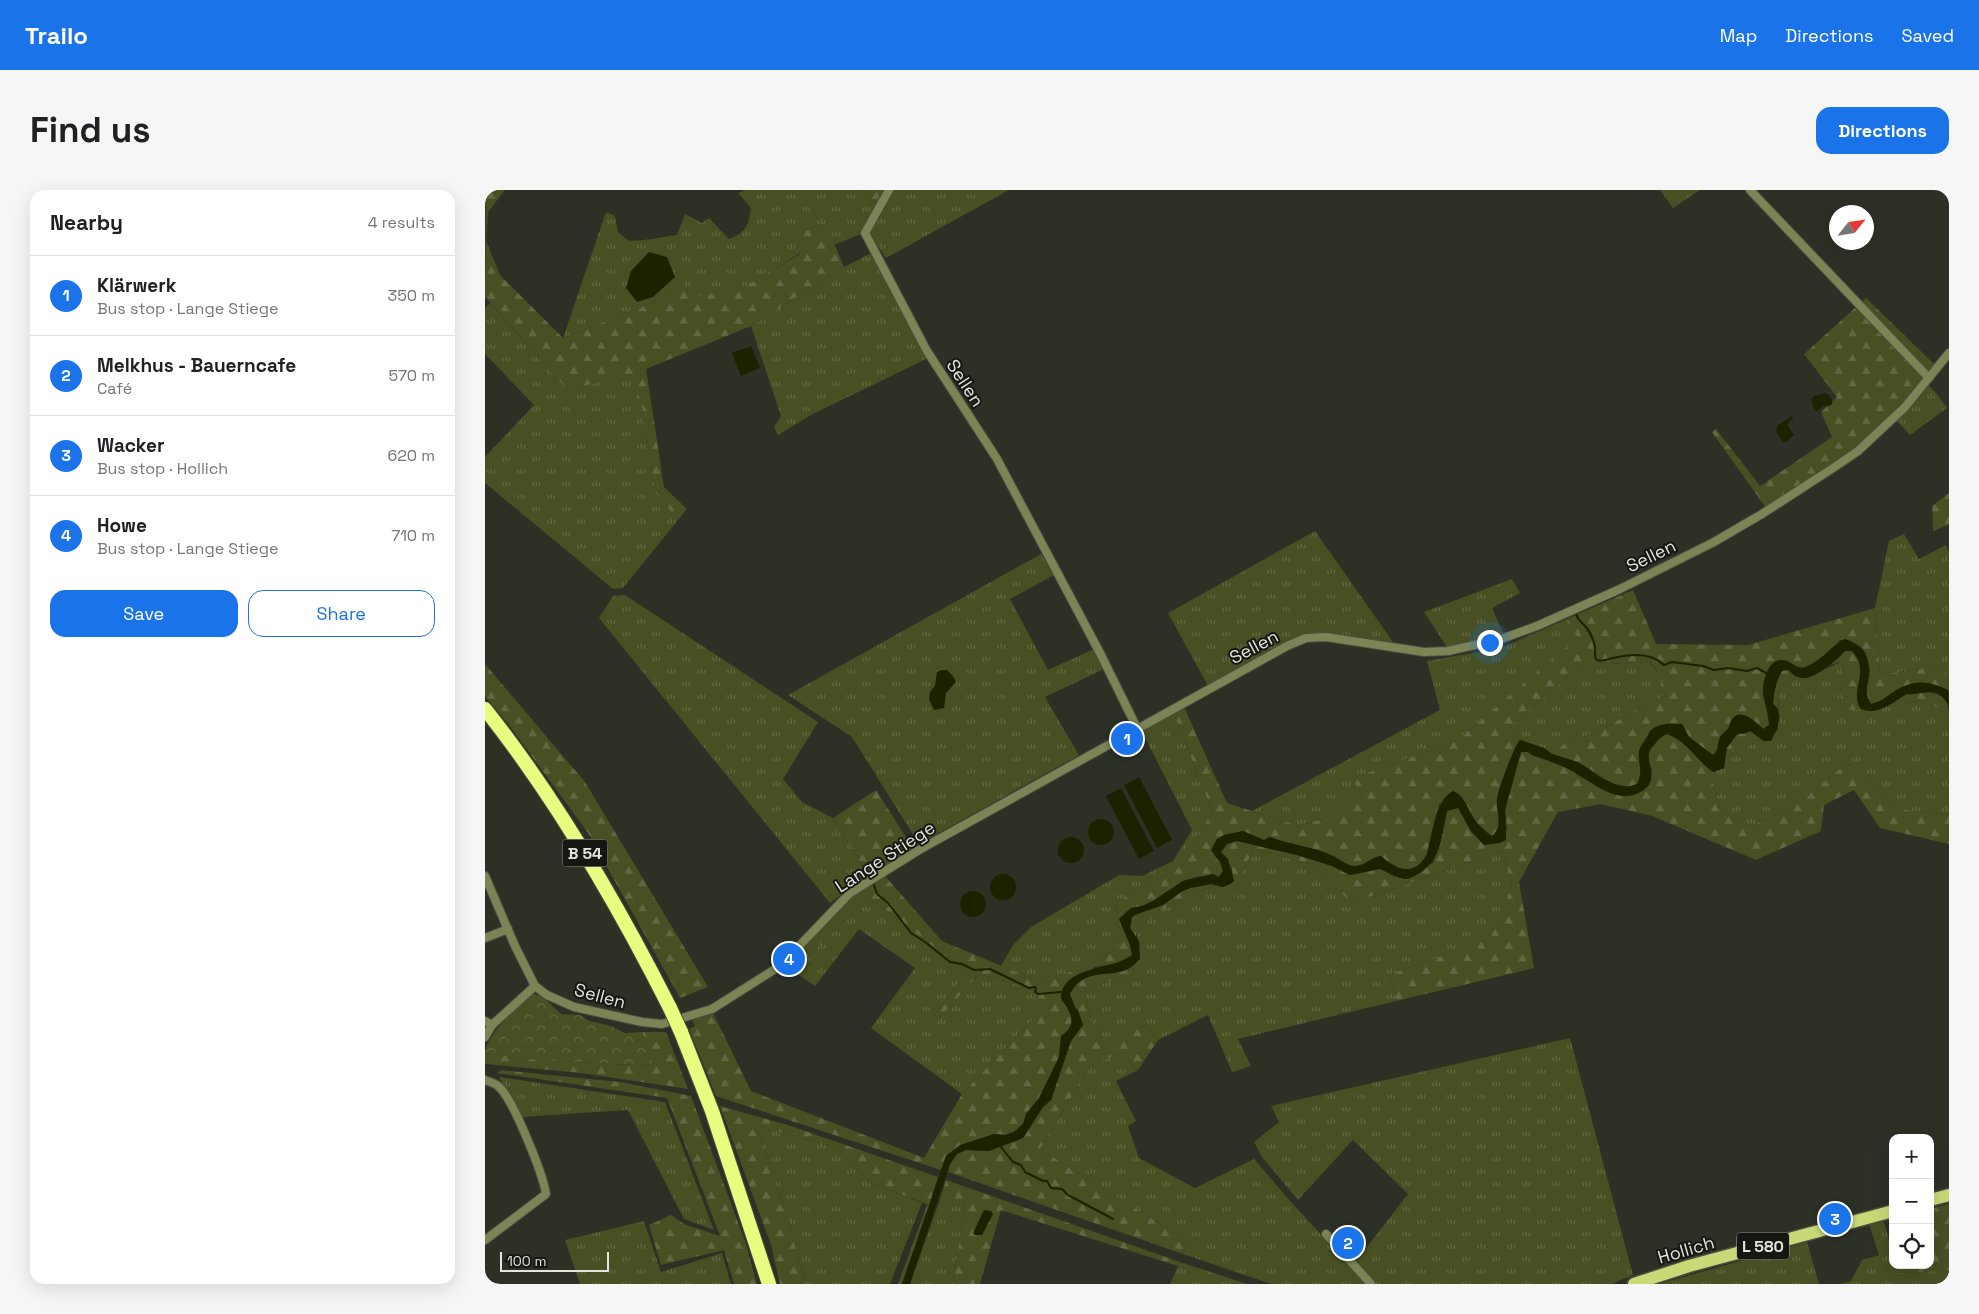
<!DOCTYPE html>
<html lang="en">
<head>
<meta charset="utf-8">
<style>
	body { margin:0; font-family:"Space Grotesk",sans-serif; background:#f6f6f6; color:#202124 }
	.controls { position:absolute; right:15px; bottom:15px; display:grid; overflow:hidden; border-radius:10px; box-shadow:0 5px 20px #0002 }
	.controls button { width:45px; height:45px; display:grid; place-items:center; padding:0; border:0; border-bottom:1px solid #e0e0e0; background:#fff; color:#202124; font:25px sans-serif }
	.compass { position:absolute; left:1344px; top:15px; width:45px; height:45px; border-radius:50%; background:#fff; box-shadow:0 5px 20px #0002; rotate:60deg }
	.scale { position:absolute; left:15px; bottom:12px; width:109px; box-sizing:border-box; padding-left:5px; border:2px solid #e2e4dd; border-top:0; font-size:14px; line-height:18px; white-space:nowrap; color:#e2e4dd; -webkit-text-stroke:4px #161712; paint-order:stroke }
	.you { position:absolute; left:1004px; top:452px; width:18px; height:18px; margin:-12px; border:4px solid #fff; border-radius:50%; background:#1a73e8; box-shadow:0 0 0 8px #1a73e833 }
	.badge { display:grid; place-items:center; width:32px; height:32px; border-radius:50%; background:#1a73e8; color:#fff; font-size:16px; font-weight:700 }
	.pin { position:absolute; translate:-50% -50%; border:2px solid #fff; box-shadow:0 1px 5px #0006 }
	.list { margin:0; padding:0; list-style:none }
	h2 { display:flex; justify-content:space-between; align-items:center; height:65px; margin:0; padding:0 20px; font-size:21px }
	h2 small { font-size:16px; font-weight:400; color:#757577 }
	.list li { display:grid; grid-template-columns:32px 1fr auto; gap:15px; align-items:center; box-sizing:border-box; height:80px; padding:0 20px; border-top:1px solid #e0e0e0 }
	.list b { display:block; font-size:19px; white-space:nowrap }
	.list p { margin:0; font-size:16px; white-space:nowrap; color:#757577 }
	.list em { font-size:16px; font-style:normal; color:#757577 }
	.actions { display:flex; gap:10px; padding:15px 20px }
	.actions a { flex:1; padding:11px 0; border:1px solid #1a73e8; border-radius:15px; text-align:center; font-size:18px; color:#1a73e8 }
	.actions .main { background:#1a73e8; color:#fff }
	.icon { flex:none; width:28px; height:28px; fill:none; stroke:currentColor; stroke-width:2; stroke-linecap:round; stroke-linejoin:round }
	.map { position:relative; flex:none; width:1464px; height:1094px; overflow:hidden; border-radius:15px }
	header { display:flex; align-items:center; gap:30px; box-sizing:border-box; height:70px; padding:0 25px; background:#1a73e8; color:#fff }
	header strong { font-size:24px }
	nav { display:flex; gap:28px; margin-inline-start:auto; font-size:18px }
	.intro { display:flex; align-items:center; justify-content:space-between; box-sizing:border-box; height:120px; padding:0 30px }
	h1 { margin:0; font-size:35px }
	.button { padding:12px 22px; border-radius:15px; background:#1a73e8; color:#fff; font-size:18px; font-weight:700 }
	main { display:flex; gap:30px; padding:0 30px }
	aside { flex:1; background:#fff; border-radius:15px; box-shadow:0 5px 20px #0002 }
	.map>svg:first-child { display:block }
	.grass { fill:url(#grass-tufts) }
	.forest { fill:url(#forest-firs) }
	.park { fill:url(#park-crowns) }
	.water { fill:#1c2200 }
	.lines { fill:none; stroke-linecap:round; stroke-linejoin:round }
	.stream { stroke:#1c2200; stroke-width:2 }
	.street-casing { stroke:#4a4d42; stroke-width:10 }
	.primary-casing { stroke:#4a4d42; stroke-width:15 }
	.highway-casing { stroke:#4a4d42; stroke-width:16 }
	.street { stroke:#7b8455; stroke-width:8 }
	.primary { stroke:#c7da75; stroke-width:12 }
	.highway { stroke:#e6fd80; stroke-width:14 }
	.highway-bridge-casing { stroke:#4a4d42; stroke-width:16; stroke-linecap:butt }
	.highway-bridge { stroke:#e6fd80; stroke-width:14 }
	.labels { text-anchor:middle; stroke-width:4; stroke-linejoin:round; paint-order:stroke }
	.shield { fill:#161712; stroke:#a5a6a0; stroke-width:1 }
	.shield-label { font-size:16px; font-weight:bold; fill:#e2e4dd }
	.street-label { font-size:18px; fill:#e2e4dd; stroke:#161712 }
</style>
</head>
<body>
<header>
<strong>Trailo</strong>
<nav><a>Map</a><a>Directions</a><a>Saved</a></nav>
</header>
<div class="intro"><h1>Find us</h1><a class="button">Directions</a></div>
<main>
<aside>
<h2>Nearby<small>4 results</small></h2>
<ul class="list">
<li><span class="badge">1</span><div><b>Klärwerk</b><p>Bus stop · Lange Stiege</p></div><em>350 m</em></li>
<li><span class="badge">2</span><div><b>Melkhus - Bauerncafe</b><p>Café</p></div><em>570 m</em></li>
<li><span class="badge">3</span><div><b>Wacker</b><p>Bus stop · Hollich</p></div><em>620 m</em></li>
<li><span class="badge">4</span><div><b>Howe</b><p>Bus stop · Lange Stiege</p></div><em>710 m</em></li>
</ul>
<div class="actions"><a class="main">Save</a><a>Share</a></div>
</aside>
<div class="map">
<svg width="1464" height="1094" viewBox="0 0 1464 1094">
	<defs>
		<pattern id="grass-tufts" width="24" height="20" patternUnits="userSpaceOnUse" patternTransform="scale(1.25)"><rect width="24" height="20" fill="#474f23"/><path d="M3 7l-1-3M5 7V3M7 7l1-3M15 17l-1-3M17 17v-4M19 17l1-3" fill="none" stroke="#616842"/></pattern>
		<pattern id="forest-firs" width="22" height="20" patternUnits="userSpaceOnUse" patternTransform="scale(1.25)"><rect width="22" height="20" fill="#474f23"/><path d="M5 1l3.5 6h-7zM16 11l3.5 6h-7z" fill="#616842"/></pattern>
		<pattern id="park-crowns" width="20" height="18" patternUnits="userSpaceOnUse" patternTransform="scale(1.25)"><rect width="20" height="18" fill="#474f23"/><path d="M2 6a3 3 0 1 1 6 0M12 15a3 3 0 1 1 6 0" fill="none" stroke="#616842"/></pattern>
	</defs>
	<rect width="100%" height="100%" fill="#2d3025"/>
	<g class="grass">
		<path d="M261,0h115l16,16 -16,28 -27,11 -9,-23 -29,14 4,17 -54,34 -51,10 -13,-14 -28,19 -91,36 43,-126 9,4 3,16c3,3 7,6 10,8 6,3 39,-4 49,-5l8,-21 17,9 7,-5 20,21c18,-7 19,-13 22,-31l-13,-15z"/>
		<path d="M408,0h116l-123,68 -17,-25z"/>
		<path d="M1175,0h40l-27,18z"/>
		<path d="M386,63l57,105 -115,56 -35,21 -4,-8 7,-11 -30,-90 93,-59z"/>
		<path d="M5,113l77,87 70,-18 18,120 23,28 -55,68 -10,1 -128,-106v-26l49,-52 -49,-51v-46z"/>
		<path d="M1442,194l9,9 11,15 -37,27 -14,-15z"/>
		<path d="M830,341l83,118 -72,-14 -33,5 -85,46 -40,-73z"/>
		<path d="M1419,344l15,25 27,-14 3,7v123l-12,-9 -57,9 -5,-67 14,-67z"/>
		<path d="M556,364l13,21 -44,24 38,71 46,-21 10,20 -59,28 34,58 -160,89 -67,-107 -64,-42z"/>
		<path d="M1027,389l8,14 -28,15 12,27 -56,14 -24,-37z"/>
		<path d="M140,405l193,127 -35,57 19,23 31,16 30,48 39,-24 2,-8 9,15 -67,42 -16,12 -231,-285 14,-22z"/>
		<path d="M1084,428l9,20 -121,103 -102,36 1,17 -24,22 -33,10 -47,-15 188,-101 -13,-49 74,-13z"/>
		<path d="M1164,471l12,15v23l-30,13 -27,17 -42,16 -10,9 -8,-6 -24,-8 -10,-14 59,-50 24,-14 14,2z"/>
		<path d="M1358,471l-3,50c6,0 14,-2 20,-2 9,1 19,3 27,-3l38,-5 24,14v100l-50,-6 -52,-46 -54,45 -44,19 -28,-16 -12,-42 4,3 11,-4 1,-9 36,-20 3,2 14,-11 1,-45 20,-8 6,1z"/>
		<path d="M689,524l38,97 -28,53 -68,39 3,43 -36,23 -48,11 -34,-14 12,-21 18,-18 88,-52 23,1 31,-15 19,-31 -51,-100z"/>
		<path d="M769,659l62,16 35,38 152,-52 9,35 -22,54 -100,34 6,27 -158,38 13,27 -19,6 -24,-57 -50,25 -12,-16 -35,22 -19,-22 -8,-35 49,-14 1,-10 6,-6c-1,-11 -4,-21 -3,-32l41,-27 37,-15 7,2 12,-6 -1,-3 7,-3z"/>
		<path d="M383,707l99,75 -34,46 4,3 42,-47 58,16 5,20 -80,84 -91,-66 44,-60 -56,-39 -44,57 -22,-15z"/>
		<path d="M1085,848l63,237 -22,9h-236l-19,-23 52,-67 -55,-54 -55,60 -36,-43 -8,-15 25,-20 -8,-16z"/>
		<path d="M635,863l18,17 -22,11 20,40 -8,5 11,32 56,30 59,-29 37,43 76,82h-96l-88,-30 5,-13 -148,-92 50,-83z"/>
		<path d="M14,887l166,25 49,128 -30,-11 -56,-109 -106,7z"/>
		<path d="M271,935l82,23 32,35 52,20 -32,81h-84l-17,-60z"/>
		<path d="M469,1007l11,7 -12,80h-43l29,-82z"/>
		<path d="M442,1015h2l-27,79h-4z"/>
		<path d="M159,1031l17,51 61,-19 9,31h-151l-15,-44z"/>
		<path d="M1399,1032l9,32v11h3l2,8 51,-3v14h-109l11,-3 11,-21 17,-5 -10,-31z"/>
		<path d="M1322,1052l12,42h-160z"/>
		<path d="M695,1072l67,22h-77z"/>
	</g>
	<g class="forest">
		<path d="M1,0h19l-17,22 -2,29 14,34 63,63 91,-36 29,-20 12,15 51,-11 54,-32 -5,-18 30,-14 19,45 -93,59 -105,43 18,118 23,22 -9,11 -23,-28 -18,-119 -70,17 -82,-93z"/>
		<path d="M376,0h24l-8,16z"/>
		<path d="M1381,108l68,66 -32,40 -48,45 -88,59 -54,-76 4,-3 44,57 72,-49 -11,-25 16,-15 -33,-43z"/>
		<path d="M1464,303v32l-16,6 -1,-25z"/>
		<path d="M1148,400l23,54 92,1 127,-37 5,67 57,-9 12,9v17l-1,-2h-52l-13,10 -12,4c-15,-23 17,-59 -31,-64 -6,8 -29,29 -40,28 -4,-1 -10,-6 -14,-8l-23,31 6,34 -6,4 -5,-5 -27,-4 -2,7 -10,12 -2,13 -4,3 -24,-18 -7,-13 -32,7c-3,6 -8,11 -10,17 -5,13 5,20 -3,36 -23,9 -38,-12 -58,-21 -8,-4 -18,-6 -27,-9l10,-9 42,-16 27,-17 30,-13v-23l-11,-15 -43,3 -14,-2 -24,14 -59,50 10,14c-6,7 -22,49 -23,59 -1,13 7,28 -5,37l-16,-14 -17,-27 -20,9 -12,50c-12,23 -30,16 -46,2 -10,2 -15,9 -25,10 -9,1 -17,-8 -25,-11 -20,-9 -41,-10 -61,-18l-6,3 -21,-9 -19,4 -10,20 6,7 3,9 -4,6 -20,-1 -16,5 -30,20 -11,5 -11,2 -12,11 11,26 2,10 -14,8 -24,4 -33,33c12,11 15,27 0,36l-2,21 -20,41 -13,16 -3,10 -9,8 -9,3 -11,-1 -48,22 -5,14 -225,-74 -27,-67 6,-3 -3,-6 21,-7 38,78 173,67 38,-64 80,-84 -5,-20 -58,-16 -42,47 -4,-3 34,-46 -99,-75 -75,74 -8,-5 67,-70 33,-20 57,65 93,39 48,-11 36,-23 -3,-43 68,-39 28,-53 -38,-97 10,-7 43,96 72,23 33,-10 24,-22 -1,-17 102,-36 120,-103 -8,-20z"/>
		<path d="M1360,461h7c19,21 -3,40 9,58l-21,2 3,-50 -13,4z"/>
		<path d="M0,474l100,118 123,205 -28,11 -92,-165 -79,-108 -24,-29z"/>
		<path d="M1303,479l6,7 5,1 -20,8 -1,24 -5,-5c1,-12 3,-23 9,-33z"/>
		<path d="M1433,502c18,0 31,2 31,23l-24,-14 -38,5 20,-13 5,1z"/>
		<path d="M1265,541l11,8 -36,20 1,-11 10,-13z"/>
		<path d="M1182,544l12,5 30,30 12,42 28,16 44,-19 54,-45 52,46 50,6v29l-69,-16 -26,-38 -30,15 -3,26 -65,29 -104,-44 -51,-12 -43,8 -39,70 15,86 -138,33 -6,-27 100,-35 22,-53 -9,-35 -152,52 -35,-38 -62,-16 -14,26 -7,3 -1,-9 -11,-17 6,-8 10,-3 60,14 35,11 18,9 30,-6 15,8 38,-14 6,-15 8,-37 11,-3 13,23 13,14 23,-15 -2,-20 16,-58h7l4,3 42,16 3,4 43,20 17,-2 7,-3c4,-6 8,-12 8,-19 0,-4 -3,-8 -3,-12 -2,-10 9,-21 18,-25z"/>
		<path d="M391,600l28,44 -2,8 -39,24 -30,-48z"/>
		<path d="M727,694l3,1 -37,15 -41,27 -1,10 -6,-9 2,-11 3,-3 28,-9 18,-13 9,-4z"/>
		<path d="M649,775l-1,10 -49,14 8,35 19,21 35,-21 12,16 -20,30 -18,-17 -30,13 -50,83 148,92 -5,13 -235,-82 2,-8 7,-10 9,-4 23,1 34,-13 20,-31 8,-7 20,-59 12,-16 -13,-31c17,-31 46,-12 64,-29z"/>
		<path d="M157,842h24l22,57 -107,-16 -96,-9v-11l53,7 115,6z"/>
		<path d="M16,880l119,12 71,14 54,145 12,43h-23l-10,-34 -63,15 -12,-40 22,-10 13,9 36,12 -53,-138 -170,-25z"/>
		<path d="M235,916l68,19 150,52 -9,28 -59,-22 -32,-35 -82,-23 33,99 17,60h-26l-9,-39z"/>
		<path d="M461,990l234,82 -2,4 -177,-56 -21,74h-27l12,-80 -11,-6 -15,4z"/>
		<path d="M1464,1014v66l-51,3 -2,-8h34v-56z"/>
	</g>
	<path class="park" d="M49,804l8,2 19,18 19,1 9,6 22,5 14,7 17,-1 12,34 -116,-6 -53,-7c0,-16 35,-51 49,-59z"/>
	<g class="water">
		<path d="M164,62l18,5 8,20 -22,20 -16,5 -11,-14 5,-17z"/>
		<path d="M266,156l9,22 -19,8 -9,-23z"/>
		<path d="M1341,203l6,6v5l-3,2h-6l-6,5 -3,-3 -3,-8 3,-4z"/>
		<path d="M1307,226l1,2 -6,6 7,11 -8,7h-3l-7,-10 1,-6z"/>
		<path d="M1360,449c17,5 27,20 24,38 -2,11 -5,16 2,27 10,-2 16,-8 24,-13 19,-12 34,-10 53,-1l1,16c-13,-23 -24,-10 -42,-12 -14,8 -29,22 -46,15 -13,-19 11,-37 -9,-58h-7c-8,9 -28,26 -40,27 -7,1 -12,-4 -17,-8l-6,1c-6,10 -8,21 -9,33 12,8 4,26 -2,37h-7l-14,-10 -6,3 -6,-1 -11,15 -3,20 -11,4c-16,-11 -27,-32 -46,-38 -6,2 -8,5 -12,10 -2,3 -6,5 -6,9 -3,12 11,27 -7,38 -24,16 -51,-10 -70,-20 -12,-7 -27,-12 -40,-16l-4,-3h-7l-16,58 1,30 -6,3 -16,2 -13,-14 -13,-23 -11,3c-5,24 -7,53 -31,64 -3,2 -7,4 -10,4 -10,-1 -17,-7 -26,-10l-30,6 -18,-9 -35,-11 -60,-14 -10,3 -6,8 7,7 6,22 -5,4 -7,2 -10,-3 -22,4 -9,4 -18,13 -28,10 -3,2 -2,11 9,13 1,18c-3,2 -6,6 -9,8 -21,13 -46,-2 -61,27l5,14 3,2 5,15 -12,16 -20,59 -8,7 -20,31 -34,13 -23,-1 -9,4 -7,10 -40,120h-8l44,-128 14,-11 34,-11 11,1 9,-3 9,-8 3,-10 13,-16 20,-41 2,-21c20,-12 8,-25 0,-38 1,-33 52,-27 71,-43l-2,-10 -11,-26 12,-11 11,-2 11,-5 30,-20 30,-7 6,3 4,-6 -3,-9 -9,-12 6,-11 7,-4 19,-4 21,9 6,-3c20,8 41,9 61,18 8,3 16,12 25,11 10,-1 15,-9 25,-10 16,15 34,21 46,-2 5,-18 8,-54 26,-63 12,4 16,22 24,32 4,5 9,10 15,13 12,-9 4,-24 5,-37 1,-10 17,-52 23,-59l24,8 8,6 28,9 19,14 15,7 14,3 9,-3c7,-14 1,-18 2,-30 0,-7 3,-9 7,-14 2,-3 3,-8 5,-10 9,-7 20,-7 31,-6l7,13 24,18c7,-6 3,-10 7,-17 1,-4 5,-6 8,-9 2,-4 2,-8 5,-11 9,-10 23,4 30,11l6,-4c1,-11 -6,-23 -6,-34 0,-10 5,-30 17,-31 9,-1 17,10 25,7 16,-5 30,-25 40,-28z"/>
		<path d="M456,480h6l6,6 3,6 -10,11 -2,15 -10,2 -5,-11 1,-7 5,-6 2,-14z"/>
		<path d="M654,587l33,63 -15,8 -33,-63z"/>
		<path d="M636,598l33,63 -15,8 -33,-63z"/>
		<circle cx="616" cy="642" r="13"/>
		<circle cx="586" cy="660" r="13"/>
		<circle cx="518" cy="697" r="13"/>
		<circle cx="488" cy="714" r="13"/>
		<path d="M499,1020l7,1 2,3 -11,21h-7l-2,-2z"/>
	</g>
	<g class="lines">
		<g class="stream">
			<path d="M1091,423c1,7 5,8 9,13 8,9 11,20 10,31l2,3c7,2 10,-1 16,-2 17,-4 38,-6 51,7l8,-3 31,4 11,4 14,-2 19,3 10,-3 11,6"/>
			<path d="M389,695l3,9 11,9 23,30 14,9 25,20 12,2 12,6 16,-1 33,16 6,3 6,-1 1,1 -1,4 3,2 23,-2"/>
			<path d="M516,957l12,15 8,3 4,7 18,9h4l4,7 11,1 6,6 45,24"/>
		</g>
		<defs>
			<g id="street">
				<path d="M404,0l-24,43 62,118 70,108 103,194 37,75"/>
				<path d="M1265,0l179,188"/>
				<path d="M0,686l30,70 20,40 12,9 27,12 68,15 20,2 50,-15 68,-43 70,-73 69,-43 368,-204 19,-8 20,-1 98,15 24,-1 53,-12 36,-13 83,-37 94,-47 48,-28 71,-46 25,-17 47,-44 44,-54"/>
				<path d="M0,748l23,-9"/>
				<path d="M0,831l7,4 43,-39"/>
				<path d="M0,847l7,-12"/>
				<path d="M0,890c4,2 11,3 14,7 14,12 44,87 47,107l-61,46"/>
				<path d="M841,1044l45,50"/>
			</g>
			<g id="primary">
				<path d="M1445,1010l19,-5"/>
				<path d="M1149,1094l55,-18 204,-55"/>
			</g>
			<g id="highway">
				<path d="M0,519c73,92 132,194 185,299"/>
				<path d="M196,842l31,79 57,173"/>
			</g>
		</defs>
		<use href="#street" class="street-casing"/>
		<use href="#primary" class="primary-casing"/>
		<use href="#highway" class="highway-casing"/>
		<use href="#street" class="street"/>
		<use href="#primary" class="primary"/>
		<use href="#highway" class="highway"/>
		<defs>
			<path id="highway-bridge" d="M185,818l11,24"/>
		</defs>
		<use href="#highway-bridge" class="highway-bridge-casing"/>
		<use href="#highway-bridge" class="highway-bridge"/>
	</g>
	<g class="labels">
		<g class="shield">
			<rect x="77.5" y="649.5" width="45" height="27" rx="4"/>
			<rect x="1252" y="1042.5" width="52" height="27" rx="4"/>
		</g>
		<g class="shield-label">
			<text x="100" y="669">B 54</text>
			<text x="1278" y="1062">L 580</text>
		</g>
		<g class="street-label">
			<text transform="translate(480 193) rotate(57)" y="6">Sellen</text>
			<text transform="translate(1166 366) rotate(-26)" y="6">Sellen</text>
			<text transform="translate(769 457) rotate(-28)" y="6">Sellen</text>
			<text transform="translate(400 667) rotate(-33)" y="6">Lange Stiege</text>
			<text transform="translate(115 806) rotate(15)" y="6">Sellen</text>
			<text transform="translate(1201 1060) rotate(-16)" y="6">Hollich</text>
		</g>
	</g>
</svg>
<div class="controls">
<button>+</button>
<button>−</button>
<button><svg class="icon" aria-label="locate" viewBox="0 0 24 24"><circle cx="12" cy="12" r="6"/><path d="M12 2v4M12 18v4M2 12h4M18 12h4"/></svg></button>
</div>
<svg class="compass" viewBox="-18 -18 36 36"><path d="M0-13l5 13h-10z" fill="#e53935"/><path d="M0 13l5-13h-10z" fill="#757577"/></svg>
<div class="scale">100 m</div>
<div class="you"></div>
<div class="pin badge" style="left:642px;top:549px">1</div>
<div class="pin badge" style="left:863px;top:1053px">2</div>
<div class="pin badge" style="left:1350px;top:1029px">3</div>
<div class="pin badge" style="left:304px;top:769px">4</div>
</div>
</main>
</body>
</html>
